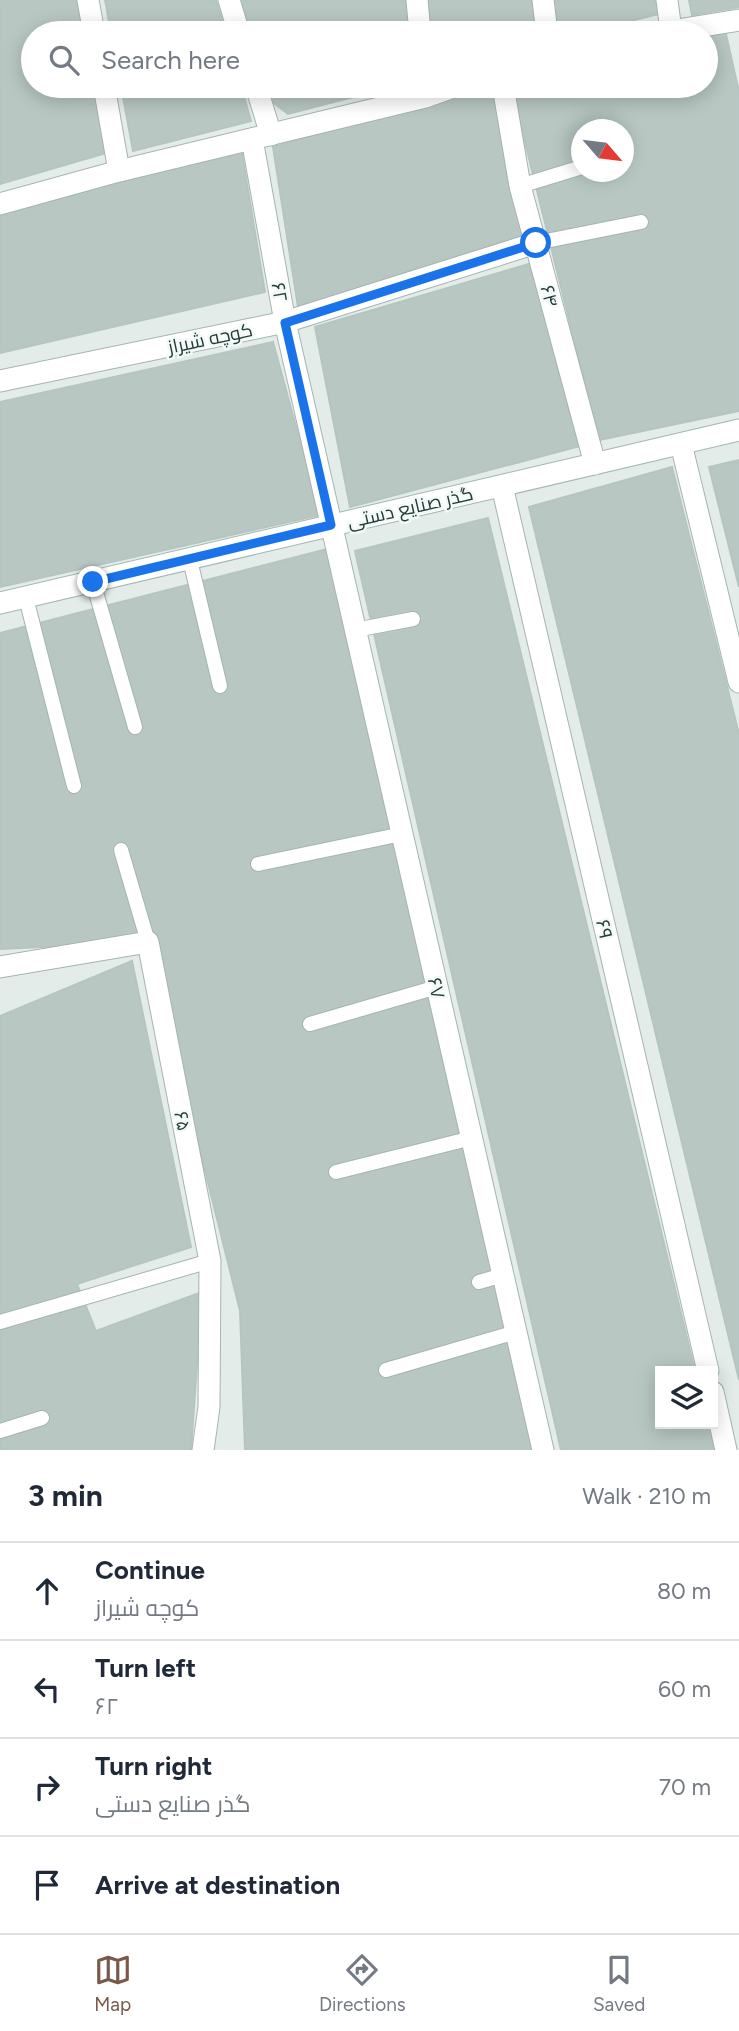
<!DOCTYPE html>
<html lang="en">
<head>
<meta charset="utf-8">
<style>
	body { margin:0; font-family:Figtree,Cairo,sans-serif; background:#f6f6f7; color:#1f2937 }
	.controls { position:absolute; right:21px; bottom:21px; display:grid; overflow:hidden; border-radius:0px; box-shadow:0 4px 18px #0003 }
	.controls button { width:63px; height:63px; display:grid; place-items:center; padding:0; border:0; border-bottom:2px solid #e0e1e3; background:#fff; color:#1f2937; font:35px sans-serif }
	.compass { position:absolute; left:571px; top:119px; width:63px; height:63px; border-radius:50%; background:#fff; box-shadow:0 4px 18px #0003; rotate:118deg }
	.stop { position:absolute; width:21px; height:21px; margin:-16px; border:5px solid #1a73e8; border-radius:50%; background:#fff }
	.stop.end { background:#1a73e8; border-color:#fff; box-shadow:0 2px 7px #0008 }
	.list { margin:0; padding:0; list-style:none }
	h2 { display:flex; justify-content:space-between; align-items:center; height:91px; margin:0; padding:0 28px; font-size:30px }
	h2 small { font-size:23px; font-weight:400; color:#747a83 }
	.list li { display:grid; grid-template-columns:46px 1fr auto; gap:21px; align-items:center; box-sizing:border-box; height:98px; padding:0 28px; border-top:2px solid #e0e1e3 }
	.list b { display:block; font-size:26px; white-space:nowrap }
	.list p { margin:0; font-size:23px; white-space:nowrap; color:#747a83 }
	.list em { font-size:23px; font-style:normal; color:#747a83 }
	.icon { flex:none; width:38px; height:38px; fill:none; stroke:currentColor; stroke-width:2; stroke-linecap:round; stroke-linejoin:round }
	.map { position:relative; flex:none; width:739px; height:1450px; overflow:hidden }
	.search { position:absolute; background:#fff; box-shadow:0 4px 18px #0003; left:21px; right:21px; top:21px; height:77px; display:flex; align-items:center; gap:18px; box-sizing:border-box; padding:0 24px; border-radius:38px; color:#747a83; font-size:26px }
	.sheet { height:483px; background:#fff }
	nav { display:flex; justify-content:space-around; align-items:center; box-sizing:border-box; height:98px; border-top:2px solid #e0e1e3; background:#fff; font-size:19px; color:#747a83 }
	nav a { display:grid; justify-items:center; gap:4px }
	nav .on { color:#7b594a }
	.map>svg:first-child { display:block }
	.building { fill:#b8c7c2; stroke:#b5c5c1; stroke-width:2; fill-rule:evenodd }
	.lines { fill:none; stroke-linecap:round; stroke-linejoin:round }
	.service-casing { stroke:#a6b4b1; stroke-width:16 }
	.minor-casing { stroke:#a6b4b1; stroke-width:23 }
	.secondary-casing { stroke:#a2b7b2; stroke-width:23 }
	.service { stroke:#fff; stroke-width:14 }
	.minor { stroke:#fff; stroke-width:21 }
	.secondary { stroke:#fff; stroke-width:21 }
	.route { stroke:#1a73e8; stroke-width:9 }
	.labels { text-anchor:middle; stroke-width:5; stroke-linejoin:round; paint-order:stroke }
	.street-label { font-size:19px; fill:#233c39; stroke:#f3f9f6 }
</style>
</head>
<body>
<div class="map">
<svg width="739" height="1450" viewBox="0 0 739 1450">
	<rect width="100%" height="100%" fill="#e3ece9"/>
	<g class="building">
		<path d="M0,0h79l6,33h-52v53h61l12,67 -106,31z"/>
		<path d="M105,0h111l10,33h-115z"/>
		<path d="M242,0h164l2,33h-157z"/>
		<path d="M428,0h105l3,33h-106z"/>
		<path d="M554,0h103l2,14 -78,19h-23z"/>
		<path d="M689,0h50v7l-47,8z"/>
		<path d="M725,30l14,62v319l-140,29 -88,-354h195v-52zM582,130h42v42h-42z"/>
		<path d="M121,86h120l10,35 -118,30z"/>
		<path d="M266,86h130l-108,28 -17,-13z"/>
		<path d="M485,86h12l29,148 -228,73 -25,-160z"/>
		<path d="M241,148l24,144 -265,61v-140z"/>
		<path d="M532,263l48,183 -230,61 -35,-180z"/>
		<path d="M273,342l47,173 -320,72v-185z"/>
		<path d="M739,460v127l-30,-120z"/>
		<path d="M672,467l67,267v646l-210,-873z"/>
		<path d="M488,518l207,853h-35v53h48l6,26h-153l-206,-899z"/>
		<path d="M335,547l208,903h-298l-5,-139 -92,-369 -148,7v-316z"/>
		<path d="M132,961l59,286 -114,37 19,47 106,-39 -11,158h-191v-434z"/>
	</g>
	<g class="lines">
		<defs>
			<g id="service">
				<path d="M520,186l62,-19"/>
				<path d="M536,243l105,-21"/>
				<path d="M190,560l30,126"/>
				<path d="M93,582l42,145"/>
				<path d="M26,598l48,188"/>
				<path d="M355,630l58,-11"/>
				<path d="M121,850l27,92"/>
				<path d="M258,864l144,-30"/>
				<path d="M310,1024l127,-37"/>
				<path d="M336,1172l136,-34"/>
				<path d="M479,1282l24,-7"/>
				<path d="M0,1322l210,-61"/>
				<path d="M386,1370l130,-38"/>
				<path d="M0,1431l42,-13"/>
			</g>
			<g id="minor">
				<path d="M88,0l6,33"/>
				<path d="M229,0l10,33"/>
				<path d="M417,0l3,33"/>
				<path d="M543,0l4,33"/>
				<path d="M667,0l4,31"/>
				<path d="M659,33l80,-13"/>
				<path d="M104,86l15,85"/>
				<path d="M256,86l15,49"/>
				<path d="M503,86l17,100 75,278"/>
				<path d="M252,139l33,183 258,1128"/>
				<path d="M0,204l119,-33 306,-74 31,-11"/>
				<path d="M0,381l285,-59 251,-79"/>
				<path d="M681,444l58,238"/>
				<path d="M502,486l206,885"/>
				<path d="M0,967l148,-25 62,319 -1,146 -6,43"/>
				<path d="M713,1392l13,58"/>
			</g>
			<path id="secondary" d="M0,603l739,-173"/>
		</defs>
		<use href="#service" class="service-casing"/>
		<use href="#minor" class="minor-casing"/>
		<use href="#secondary" class="secondary-casing"/>
		<use href="#service" class="service"/>
		<use href="#minor" class="minor"/>
		<use href="#secondary" class="secondary"/>
	</g>
	<g class="lines">
		<path class="route" d="M93,582l238,-57 -46,-202 251,-80"/>
	</g>
	<g class="labels">
		<g class="street-label">
			<text transform="translate(280 292) rotate(80)" y="7">۶۲</text>
			<text transform="translate(550 296) rotate(75)" y="7">۶۴</text>
			<text transform="translate(210 338) rotate(-12)" y="7">کوچه شیراز</text>
			<text transform="translate(410 507) rotate(-13)" y="7">گذر صنایع دستی</text>
			<text transform="translate(605 929) rotate(77)" y="7">۶۹</text>
			<text transform="translate(437 988) rotate(77)" y="7">۶۷</text>
			<text transform="translate(183 1121) rotate(79)" y="7">۶۵</text>
		</g>
	</g>
</svg>
<div class="controls">
<button><svg class="icon" aria-label="layers" viewBox="0 0 24 24"><path d="M12 4l9 5-9 5-9-5zM3 14l9 5 9-5"/></svg></button>
</div>
<svg class="compass" viewBox="-18 -18 36 36"><path d="M0-13l5 13h-10z" fill="#e53935"/><path d="M0 13l5-13h-10z" fill="#747a83"/></svg>
<div class="stop" style="left:536px;top:243px"></div>
<div class="stop end" style="left:93px;top:582px"></div>
<div class="search"><svg class="icon" aria-label="search" viewBox="0 0 24 24"><circle cx="10" cy="10" r="6"/><path d="M15 15l6 6"/></svg>Search here</div>
</div>
<section class="sheet">
<h2>3 min<small>Walk · 210 m</small></h2>
<ul class="list">
<li><svg class="icon" aria-label="ahead" viewBox="0 0 24 24"><path d="M12 20V5M6 11l6-6 6 6"/></svg><div><b>Continue</b><p>کوچه شیراز</p></div><em>80 m</em></li>
<li><svg class="icon" aria-label="left" viewBox="0 0 24 24"><path d="M17 20v-9H6M10 6l-5 5 5 5"/></svg><div><b>Turn left</b><p>۶۲</p></div><em>60 m</em></li>
<li><svg class="icon" aria-label="right" viewBox="0 0 24 24"><path d="M7 20v-9h11M14 6l5 5-5 5"/></svg><div><b>Turn right</b><p>گذر صنایع دستی</p></div><em>70 m</em></li>
<li><svg class="icon" aria-label="arrive" viewBox="0 0 24 24"><path d="M6 21V4h12l-3 4 3 4H6"/></svg><div><b>Arrive at destination</b></div></li>
</ul>
</section>
<nav>
<a class="on"><svg class="icon" aria-label="map" viewBox="0 0 24 24"><path d="M3 6l6-2 6 2 6-2v14l-6 2-6-2-6 2zM9 4v14M15 6v14"/></svg>Map</a>
<a><svg class="icon" aria-label="directions" viewBox="0 0 24 24"><path d="M12 3l9 9-9 9-9-9zM9 14v-3h6M13 9l2 2-2 2"/></svg>Directions</a>
<a><svg class="icon" aria-label="saved" viewBox="0 0 24 24"><path d="M7 4h10v16l-5-4-5 4z"/></svg>Saved</a>
</nav>
</body>
</html>
